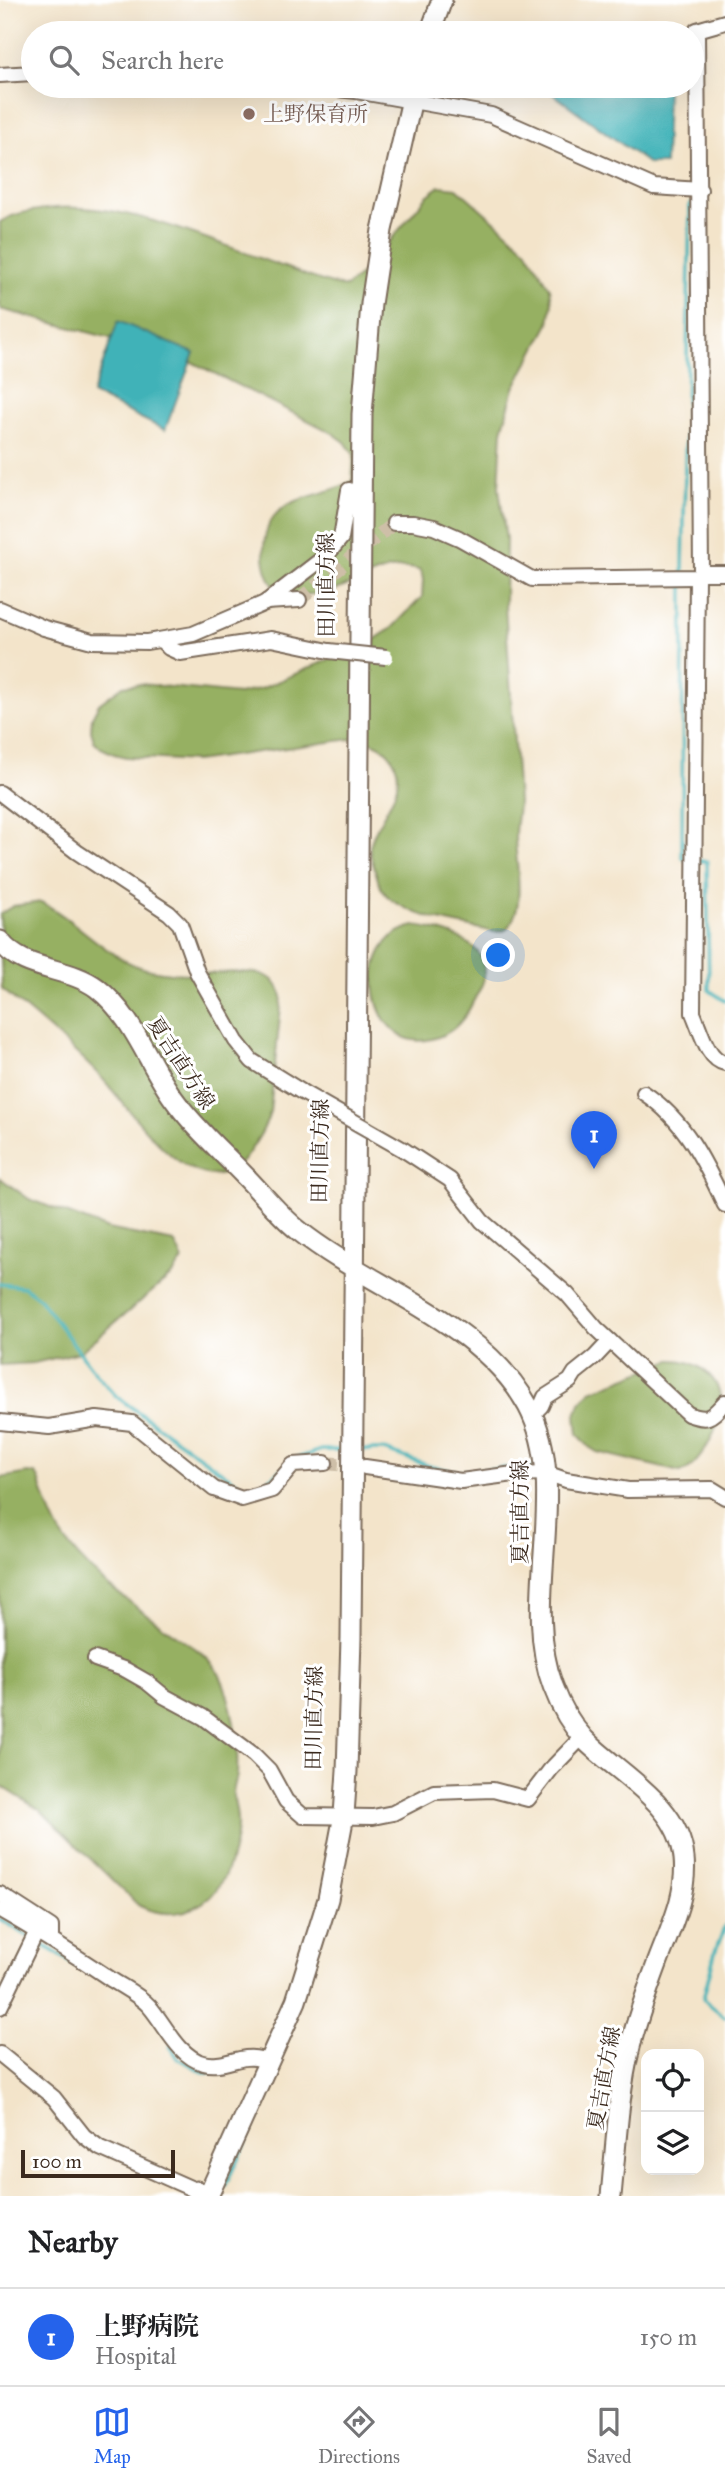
<!DOCTYPE html>
<html lang="en">
<head>
<meta charset="utf-8">
<style>
	body { margin:0; font-family:"IM FELL Great Primer","Noto Serif JP",serif; background:#f2f2f2; color:#202124 }
	.controls { position:absolute; right:21px; bottom:21px; display:grid; overflow:hidden; border-radius:14px; box-shadow:0 7px 28px #0002 }
	.controls button { width:63px; height:63px; display:grid; place-items:center; padding:0; border:0; border-bottom:2px solid #e0e0e0; background:#fff; color:#202124; font:35px sans-serif }
	.scale { position:absolute; left:21px; bottom:18px; width:154px; box-sizing:border-box; padding-left:7px; border:4px solid #3b2a1e; border-top:0; font-size:19px; line-height:24px; white-space:nowrap; color:#3b2a1e; -webkit-text-stroke:5px #fff; paint-order:stroke }
	.you { position:absolute; left:499px; top:956px; width:24px; height:24px; margin:-18px; border:5px solid #fff; border-radius:50%; background:#1a73e8; box-shadow:0 0 0 10px #1a73e833 }
	.badge { display:grid; place-items:center; width:46px; height:46px; border-radius:50%; background:#2563eb; color:#fff; font-size:23px; font-weight:700 }
	.pin { position:absolute; translate:-50% -58px; filter:drop-shadow(0 2px 4px #0008) }
	.pin::after { content:''; position:absolute; top:37px; width:24px; height:21px; background:inherit; clip-path:polygon(0 0,100% 0,50% 100%) }
	.list { margin:0; padding:0; list-style:none }
	h2 { display:flex; justify-content:space-between; align-items:center; height:91px; margin:0; padding:0 28px; font-size:30px }
	h2 small { font-size:23px; font-weight:400; color:#757577 }
	.list li { display:grid; grid-template-columns:46px 1fr auto; gap:21px; align-items:center; box-sizing:border-box; height:98px; padding:0 28px; border-top:2px solid #e0e0e0 }
	.list b { display:block; font-size:26px; white-space:nowrap }
	.list p { margin:0; font-size:23px; white-space:nowrap; color:#757577 }
	.list em { font-size:23px; font-style:normal; color:#757577 }
	.icon { flex:none; width:38px; height:38px; fill:none; stroke:currentColor; stroke-width:2; stroke-linecap:round; stroke-linejoin:round }
	.map { position:relative; flex:none; width:725px; height:2196px; overflow:hidden }
	.search { position:absolute; background:#fff; box-shadow:0 7px 28px #0002; left:21px; right:21px; top:21px; height:77px; display:flex; align-items:center; gap:18px; box-sizing:border-box; padding:0 24px; border-radius:38px; color:#757577; font-size:26px }
	.sheet { height:189px; background:#fff }
	nav { display:flex; justify-content:space-around; align-items:center; box-sizing:border-box; height:98px; border-top:2px solid #e0e0e0; background:#fff; font-size:19px; color:#757577 }
	nav a { display:grid; justify-items:center; gap:4px }
	nav .on { color:#2563eb }
	.map>svg:first-child { display:block }
	.forest { fill:#96b062; stroke:#686d40; stroke-width:2 }
	.water { fill:#41b2b8; stroke:#3e6e6b; stroke-width:2 }
	.lines { fill:none; stroke-linecap:round; stroke-linejoin:round }
	.stream { stroke:#41b2b8; stroke-width:3.5 }
	.minor-tunnel { stroke:#cebfa8; stroke-width:14; stroke-dasharray:14 7; stroke-linecap:butt }
	.minor-casing { stroke:#7b6b5a; stroke-width:18 }
	.major-casing { stroke:#7b6b5a; stroke-width:23 }
	.minor { stroke:#fff; stroke-width:14 }
	.major { stroke:#fff; stroke-width:19 }
	.minor-bridge-casing { stroke:#7b6b5a; stroke-width:18; stroke-linecap:butt }
	.minor-bridge { stroke:#fff; stroke-width:14 }
	.education-dot { fill:#8d6e63; stroke:#fff; stroke-width:2.5 }
	.labels { text-anchor:middle; stroke-width:6; stroke-linejoin:round; paint-order:stroke }
	.education-label { font-size:21px; fill:#785e54; stroke:#fff; text-anchor:start }
	.street-label { font-size:21px; fill:#3b2a1e; stroke:#fff }
</style>
</head>
<body>
<div class="map">
<svg width="725" height="2196" viewBox="0 0 725 2196">
	<rect width="100%" height="100%" fill="#fff"/>
	<filter id="ink" filterUnits="userSpaceOnUse"><feTurbulence type="fractalNoise" baseFrequency=".0143" numOctaves="2"/><feDisplacementMap in="SourceGraphic" scale="14" xChannelSelector="R" yChannelSelector="G"/><feConvolveMatrix kernelMatrix="1 2 1 2 8 2 1 2 1" color-interpolation-filters="sRGB"/></filter>
	<filter id="wash" filterUnits="userSpaceOnUse"><feTurbulence type="fractalNoise" baseFrequency=".00686" numOctaves="4" result="noise"/><feDisplacementMap in="SourceGraphic" scale="28" xChannelSelector="R" yChannelSelector="G"/><feGaussianBlur stdDeviation="1.57" result="paint"/><feColorMatrix in="noise" values="0 0 0 0 0 0 0 0 0 0 0 0 0 0 0 0 0 1.4 0 .05"/><feComposite in="paint" operator="in"/></filter>
	<g filter="url(#wash)">
		<rect width="100%" height="100%" fill="#f3e4ca"/>
		<g class="forest">
			<path d="M440,186l17,2 69,61 24,39 2,14 -3,22 -35,64 -12,43 -3,57 7,51 -1,66 13,197c0,11 -3,22 -3,33 0,27 13,75 -10,95l-11,2c-34,-8 -74,-12 -102,-32 -9,-6 -14,-17 -16,-27 -2,-7 -7,-19 -6,-26 5,-30 42,-58 22,-89 -10,-16 -23,-17 -41,-19l-156,22 -69,-4 -12,-3 -13,-6 -7,-7 -3,-10 1,-14 7,-13 24,-18 18,-2 98,10 24,-6 83,-36 12,-2 34,-22 30,-31 1,-17 -2,-9c-29,-12 -59,11 -86,19 -17,5 -39,6 -56,3 -12,-14 -16,-28 -15,-46 3,-55 52,-45 88,-66l2,-26 -9,-13 -14,-10 -149,-75 -182,-48v-87c14,-9 30,-11 46,-13 79,-10 165,33 238,58 20,7 41,17 62,20l20,-17 61,-74z"/>
			<path d="M41,902c38,19 68,60 110,68 14,3 30,4 44,4 18,0 60,-6 75,4 5,3 10,13 12,18l-12,116c-4,16 -13,28 -22,42 -47,69 -119,-49 -149,-79 -30,-31 -64,-58 -97,-86l-2,-75 13,-8z"/>
			<path d="M415,926c27,4 74,14 69,51 -1,10 -9,20 -13,29 -9,17 -20,28 -39,33 -63,17 -83,-100 -17,-113z"/>
			<path d="M0,1178l29,21 79,30 66,13 9,18 -10,14 -93,78 -46,11 -34,2z"/>
			<path d="M671,1360c26,-1 50,17 50,45 1,19 -22,64 -41,67l-83,-20 -8,-5 -11,-13 -2,-19 4,-12 11,-12z"/>
			<path d="M28,1473l7,1 4,5c6,19 12,38 22,55 25,39 66,66 103,93 18,13 45,27 56,48 13,28 19,69 17,100 -1,6 -4,14 -4,20 2,11 5,20 4,32 -2,22 -10,53 -26,69 -21,20 -49,22 -73,9l-97,-94 -41,-26v-307z"/>
		</g>
		<g class="water">
			<path d="M542,86h125l-2,78h-16z"/>
			<path d="M118,321l76,32 -29,77 -73,-36z"/>
		</g>
		<g class="lines">
			<g class="stream">
				<path d="M691,181v-23"/>
				<path d="M683,572l7,-368"/>
				<path d="M683,580l-1,275 2,4 6,1"/>
				<path d="M698,861h9l2,129 16,11"/>
				<path d="M0,1284l24,3 14,10 59,78 20,22 130,93 11,-2 22,-18"/>
				<path d="M360,1450h24l48,17 27,5 47,-4"/>
				<path d="M295,1459l26,-9h24"/>
				<path d="M521,1467l13,-1"/>
				<path d="M697,1496l13,1 15,8"/>
				<path d="M0,1919l31,19"/>
				<path d="M725,1926l-10,26 -12,47 22,18"/>
				<path d="M38,1942l41,25"/>
				<path d="M170,2046l8,12 27,15 13,-2"/>
				<path d="M225,2186l52,-110"/>
			</g>
		</g>
	</g>
	<g filter="url(#ink)">
		<g class="lines">
			<g class="minor-tunnel">
				<path d="M299,600l95,-77"/>
				<path d="M325,1463l35,3"/>
			</g>
			<defs>
				<g id="minor">
					<path d="M0,75l33,-2"/>
					<path d="M309,86l47,5 135,24 163,72 46,3"/>
					<path d="M394,523h19l21,4 25,11 73,41 165,-2 4,-4h24"/>
					<path d="M701,573l-4,-543 28,-8"/>
					<path d="M697,577l-4,436c7,15 14,47 32,50"/>
					<path d="M266,602l33,-2"/>
					<path d="M0,609l44,19 48,13 55,1 46,-8 72,-31 61,-47 15,-18 8,-48"/>
					<path d="M161,640l8,8 11,5 91,-14 58,12"/>
					<path d="M0,793l77,59 92,61 11,11 17,48 39,69 16,20 50,31"/>
					<path d="M644,1093c41,27 61,69 81,112"/>
					<path d="M404,1150l46,30 32,41 85,73 29,34 92,86c21,8 23,3 37,-12"/>
					<path d="M532,1415l9,-9 4,-9 25,-16 5,-8 20,-16 15,-16"/>
					<path d="M0,1422l49,5 48,-8 35,4 82,66 28,10 30,-9 21,-25 32,-2"/>
					<path d="M365,1467l96,14 53,-7 32,-1 20,7 62,10 84,-1 13,8"/>
					<path d="M95,1659l31,11 21,12 17,14 39,21 51,38 15,15 17,31 17,15 70,1 20,-4 41,-21 59,-2 35,9 23,-30 31,-32"/>
					<path d="M0,1894l51,33v13"/>
					<path d="M0,1910c37,21 73,44 109,68 13,9 29,16 40,28 16,18 29,50 54,57 20,6 38,-10 57,-4"/>
					<path d="M0,2007l37,-76"/>
					<path d="M0,2054l54,44 30,38 16,12 97,43"/>
				</g>
				<g id="major">
					<path d="M430,33l12,-33"/>
					<path d="M0,941c23,31 68,25 97,47 37,29 50,74 76,110 20,28 46,51 70,76 18,18 35,40 55,56 72,58 184,91 230,176 44,82 -8,194 25,280 7,19 19,40 32,54 35,35 94,64 99,118 4,37 -15,73 -27,106 -10,27 -20,55 -27,83 -12,48 -14,100 -19,149"/>
					<path d="M197,2191l11,5 88,-195 32,-102 16,-84 3,-44 4,-133 11,-1224 9,-110 11,-74 33,-144"/>
				</g>
			</defs>
			<use href="#minor" class="minor-casing"/>
			<use href="#major" class="major-casing"/>
			<use href="#minor" class="minor"/>
			<use href="#major" class="major"/>
			<defs>
				<g id="minor-bridge">
					<path d="M329,651l57,6"/>
					<path d="M302,1092l102,58"/>
				</g>
			</defs>
			<use href="#minor-bridge" class="minor-bridge-casing"/>
			<use href="#minor-bridge" class="minor-bridge"/>
		</g>
	</g>
	<circle class="education-dot" cx="249" cy="114" r="7"/>
	<g class="labels">
		<g class="education-label">
			<text x="263" y="121">上野保育所</text>
		</g>
		<g class="street-label">
			<text transform="translate(326 585) rotate(-90)" y="7">田川直方線</text>
			<text transform="translate(181 1063) rotate(57)" y="7">夏吉直方線</text>
			<text transform="translate(320 1151) rotate(-89)" y="7">田川直方線</text>
			<text transform="translate(520 1512) rotate(-90)" y="7">夏吉直方線</text>
			<text transform="translate(314 1718) rotate(-89)" y="7">田川直方線</text>
			<text transform="translate(604 2078) rotate(-80)" y="7">夏吉直方線</text>
		</g>
	</g>
</svg>
<div class="controls">
<button><svg class="icon" aria-label="locate" viewBox="0 0 24 24"><circle cx="12" cy="12" r="6"/><path d="M12 2v4M12 18v4M2 12h4M18 12h4"/></svg></button>
<button><svg class="icon" aria-label="layers" viewBox="0 0 24 24"><path d="M12 4l9 5-9 5-9-5zM3 14l9 5 9-5"/></svg></button>
</div>
<div class="scale">100 m</div>
<div class="you"></div>
<div class="pin badge" style="left:594px;top:1169px">1</div>
<div class="search"><svg class="icon" aria-label="search" viewBox="0 0 24 24"><circle cx="10" cy="10" r="6"/><path d="M15 15l6 6"/></svg>Search here</div>
</div>
<section class="sheet">
<h2>Nearby<small></small></h2>
<ul class="list">
<li><span class="badge">1</span><div><b>上野病院</b><p>Hospital</p></div><em>150 m</em></li>
</ul>
</section>
<nav>
<a class="on"><svg class="icon" aria-label="map" viewBox="0 0 24 24"><path d="M3 6l6-2 6 2 6-2v14l-6 2-6-2-6 2zM9 4v14M15 6v14"/></svg>Map</a>
<a><svg class="icon" aria-label="directions" viewBox="0 0 24 24"><path d="M12 3l9 9-9 9-9-9zM9 14v-3h6M13 9l2 2-2 2"/></svg>Directions</a>
<a><svg class="icon" aria-label="saved" viewBox="0 0 24 24"><path d="M7 4h10v16l-5-4-5 4z"/></svg>Saved</a>
</nav>
</body>
</html>
